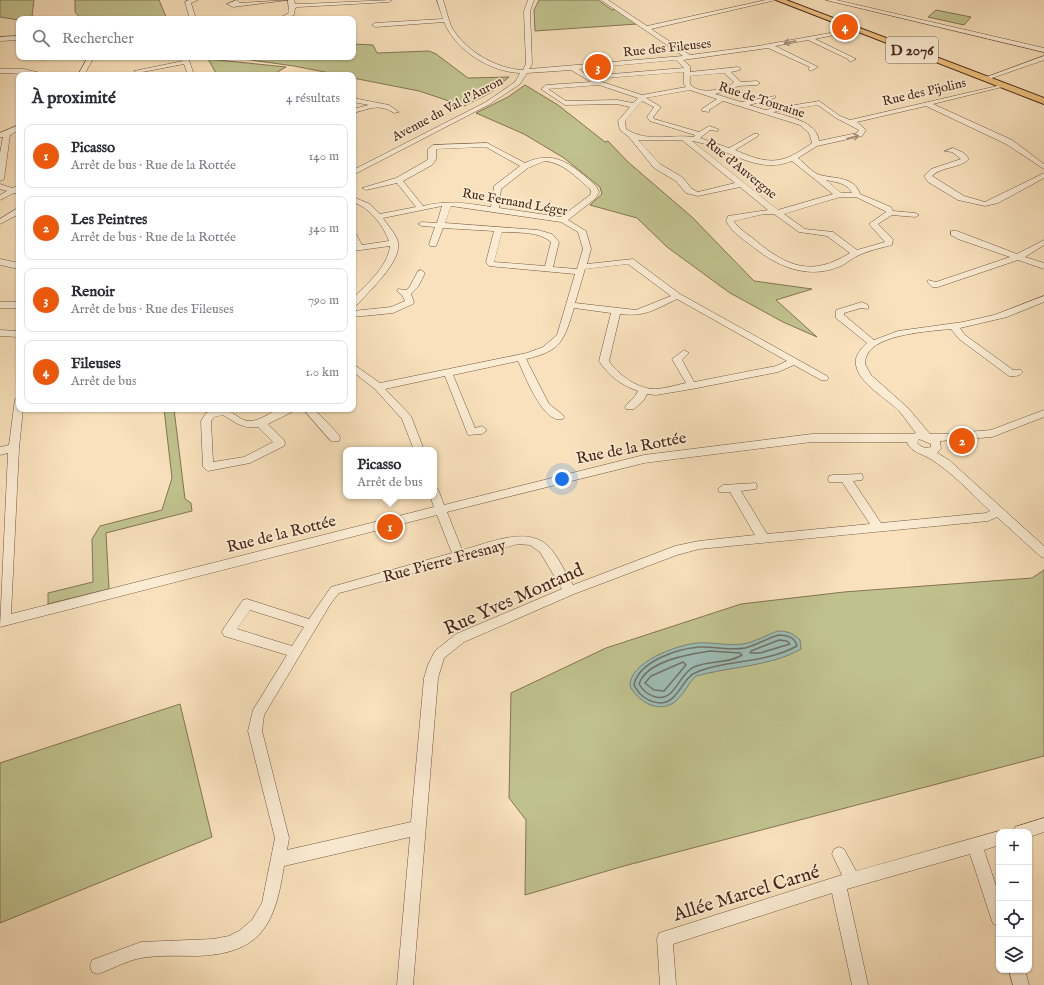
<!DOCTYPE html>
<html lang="fr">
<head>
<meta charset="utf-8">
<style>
	body { margin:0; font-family:"IM FELL English",serif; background:#f7f7f7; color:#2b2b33 }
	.controls { position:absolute; right:12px; bottom:12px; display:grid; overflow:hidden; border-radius:8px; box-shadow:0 1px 3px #0004 }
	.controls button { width:36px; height:36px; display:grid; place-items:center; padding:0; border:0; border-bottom:1px solid #e1e1e2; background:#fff; color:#2b2b33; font:20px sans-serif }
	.you { position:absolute; left:562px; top:479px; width:14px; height:14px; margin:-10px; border:3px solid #fff; border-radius:50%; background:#1a73e8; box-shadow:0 0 0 6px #1a73e833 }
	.badge { display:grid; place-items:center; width:26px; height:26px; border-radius:50%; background:#ea580c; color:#fff; font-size:13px; font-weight:700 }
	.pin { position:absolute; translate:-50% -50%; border:2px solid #fff; box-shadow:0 1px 4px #0006 }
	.popup { position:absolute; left:343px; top:447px; width:94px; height:52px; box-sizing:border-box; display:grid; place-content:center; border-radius:8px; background:#fff; filter:drop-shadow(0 1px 3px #0005); font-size:13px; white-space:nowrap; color:#7c7c81 }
	.popup b { font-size:15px; color:#2b2b33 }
	.popup::after { content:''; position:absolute; left:50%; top:100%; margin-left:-8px; border:8px solid transparent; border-top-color:#fff }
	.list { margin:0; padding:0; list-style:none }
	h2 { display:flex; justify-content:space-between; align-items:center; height:52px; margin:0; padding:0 16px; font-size:17px }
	h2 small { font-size:13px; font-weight:400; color:#7c7c81 }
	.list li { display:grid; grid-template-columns:26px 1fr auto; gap:12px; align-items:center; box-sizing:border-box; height:64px; margin:0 8px 8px; padding:0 8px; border:1px solid #e1e1e2; border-radius:8px }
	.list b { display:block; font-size:15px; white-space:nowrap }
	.list p { margin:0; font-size:13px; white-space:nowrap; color:#7c7c81 }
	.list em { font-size:13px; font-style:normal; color:#7c7c81 }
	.icon { flex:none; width:22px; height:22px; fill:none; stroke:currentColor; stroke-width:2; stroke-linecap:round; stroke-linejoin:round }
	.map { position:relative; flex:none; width:1044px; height:985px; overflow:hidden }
	.search { position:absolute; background:#fff; box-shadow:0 1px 3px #0004; left:16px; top:16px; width:340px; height:44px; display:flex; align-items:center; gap:10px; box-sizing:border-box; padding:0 14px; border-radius:8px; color:#7c7c81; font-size:15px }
	.panel { position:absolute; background:#fff; box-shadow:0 1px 3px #0004; left:16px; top:72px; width:340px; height:340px; border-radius:8px }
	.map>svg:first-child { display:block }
	.green { fill:#c0c28e; stroke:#847454 }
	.water { fill:#9ebdb5; stroke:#7c8177 }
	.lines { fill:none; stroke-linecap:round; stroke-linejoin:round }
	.shore { stroke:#737268; stroke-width:1.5 }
	.minor-casing { stroke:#745642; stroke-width:1 }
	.major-casing { stroke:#48271a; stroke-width:2 }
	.minor { fill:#faecd3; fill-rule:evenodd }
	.major { fill:#ecc07e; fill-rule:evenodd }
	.oneway { stroke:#a18a76 }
	.labels { text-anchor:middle; stroke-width:3.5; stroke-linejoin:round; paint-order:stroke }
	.far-street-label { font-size:13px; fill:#48271a; stroke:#faecd3 }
	.shield { fill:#faecd3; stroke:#7d6252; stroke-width:1 }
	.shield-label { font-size:15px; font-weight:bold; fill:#48271a }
	.street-label { font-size:16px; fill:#48271a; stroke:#faecd3 }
	.near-street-label { font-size:19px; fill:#48271a; stroke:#faecd3 }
</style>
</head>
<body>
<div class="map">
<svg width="1044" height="985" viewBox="0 0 1044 985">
	<rect width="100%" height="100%" fill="#f8e1bc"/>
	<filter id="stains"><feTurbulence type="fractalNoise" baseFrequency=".005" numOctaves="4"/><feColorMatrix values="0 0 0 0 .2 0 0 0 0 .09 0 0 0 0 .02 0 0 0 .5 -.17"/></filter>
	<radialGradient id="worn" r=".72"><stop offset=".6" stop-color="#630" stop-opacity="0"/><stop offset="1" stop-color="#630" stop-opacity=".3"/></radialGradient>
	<g class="green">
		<path d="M0,0h34l-2,16 17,3 -30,1 -19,-3z"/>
		<path d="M75,0h84l8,19h-86l-6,-7z"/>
		<path d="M539,0h59l14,10 4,-1 21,15 -102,7 -1,-21z"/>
		<path d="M936,10l35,7 -7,8 -36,-8z"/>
		<path d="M353,44l20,1 4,8 52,-2 7,3 32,24 41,-1 -19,16 -26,13 -45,-15 -66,-13v-3h-13l-46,-9 -65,-9h124z"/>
		<path d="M208,59l78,8 -14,8h-55z"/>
		<path d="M525,85l33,20 47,37 3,-1 20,21 64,55 62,64 58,8 -36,11 41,37 -34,-15 -53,-29 -63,-46 -30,-29 -47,-13 12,-11 -2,-7 -36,-29 -40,-24 -48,-21 32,-16z"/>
		<path d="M164,409h10l11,90 6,4 1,8 -86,22 3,56 -61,15v-11l45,-11 -1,-43 8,-13 62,-16 10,-32z"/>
		<path d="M1044,570v186l-420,110 -99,29 1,-75 -17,-22 2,-105 95,-45 135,-44 103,-12 188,-14z"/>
		<path d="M180,704l32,133 -212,86v-160z"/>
	</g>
	<path class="water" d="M778,631c9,0 15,2 22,9l1,9c-29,17 -72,18 -105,27 -8,7 -11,17 -19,24 -16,15 -38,3 -47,-14 -1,-24 47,-41 67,-43 15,-1 31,3 46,1 12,-2 23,-9 35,-13z"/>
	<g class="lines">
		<g class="shore">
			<path d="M779,635c8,0 16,2 18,11 -33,18 -68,13 -100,26 -15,5 -18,30 -36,31 -12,0 -22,-8 -27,-18 5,-24 43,-36 65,-38 15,-1 31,4 46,1 12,-3 22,-10 34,-13z"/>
			<path d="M779,640l8,1 3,3 -30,9h-10l1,-2z"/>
			<path d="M710,651l30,2 2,2c-14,9 -32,5 -48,12 -15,6 -19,35 -38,30 -8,-2 -13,-6 -17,-13 7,-23 50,-30 71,-33z"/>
			<path d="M683,662l3,3 -22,26 -10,-1 -9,-7 6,-7z"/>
		</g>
		<defs>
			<g id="minor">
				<path d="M189,0h9l-7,3 5,16h-6l-5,-17z"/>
				<path d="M237,0l3,3 48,-3 -55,7 -6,-3z"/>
				<path d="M288,0h6l1,4h7l90,-4 -3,2 -91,5 -3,1 -1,7 -9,4h-8l12,-6z"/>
				<path d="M437,0h6c3,9 5,18 8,26 13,24 45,43 72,44l3,-6 -2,-53 4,-11h6l-4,11 2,53 -3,5 154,-13 -82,-56h7l39,26 119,-26h10l-125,29 39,26 68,-9 100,-18v2l-43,9 41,20 -6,3 -2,-3 -40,-19 -33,6 43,21 -7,4 -3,-2 2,-2 -42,-19 -85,12 7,6v6l48,-5 3,2 -1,1 -9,2 10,10 16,-1 3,2 -3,2 -19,1 -3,2 -20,6 26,8 34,-6v2l-26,7 16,5 54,-9 21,15 10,4 156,-36v2l-73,18 79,36 32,24v5l-38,-25 -80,-38 -69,16 9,8 -4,6 -45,10 -19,12c6,5 15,15 22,17 15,4 34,1 40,19l31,13 2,4 22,2 4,2 -4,2 -23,-2 -14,9 15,15 -1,6c-12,3 -25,6 -35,11 -6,3 -10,7 -16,10 -30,13 -59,3 -84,-16 -10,-8 -25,-17 -31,-29l2,-5 40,-6 -28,-23 -42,9 -12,-3 -10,-12 -22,-13 -25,-31 -9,-7 -2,-9 12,-14 -13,-3 -52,1 -24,-16 5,-4 45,-3 -20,-12 -44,3 -7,11 -30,20 -137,71v-5l133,-68 29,-20 5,-9c-29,-1 -64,-22 -76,-51l-69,5 -3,-2 3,-2 68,-4zM676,60l8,8 -96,8 -9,-7zM684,72v12l2,3 -44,8 -49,-16zM724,73l10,9c-7,8 -35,13 -43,3 -2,-2 -1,-6 -1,-9zM599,85l39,13 -5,5 -16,-3 -51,1 -18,-12zM690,90l27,9 -15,10v2l7,1v-2l14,-9 77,24 9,8 3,10c-30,22 -43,22 -77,7l23,-14v-2h-4l-25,14 -29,-10 10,-8 8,1v-2l-9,-3 -10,6 -45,-13 -1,-2 8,-10 -15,-9zM642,101l12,6 -7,10 3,4 45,14 -1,2c-23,-3 -47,6 -68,-8l-1,-8zM818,105l18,13 23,12 -2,3 -38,8c-2,-20 -31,-24 -46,-29zM638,140h44l53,43 -37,9 -6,-3 -10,-12 -22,-13zM692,141c35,5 63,35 100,20l41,33 -55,16zM826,180c9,2 22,3 26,13h-11zM840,197h16l29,14 1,1 -17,12 16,18 -28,8 -24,-18 -28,-3 -21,-15zM764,214h10l25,18 28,4 23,17c-38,24 -63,14 -95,-13 -7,-6 -17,-11 -21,-19z"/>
				<path d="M826,0h10l208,48v4z"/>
				<path d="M19,36v4l-19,1v-4z"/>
				<path d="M1044,56v4l-55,19 -5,-1z"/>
				<path d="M44,57h7l1,1 -10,2 -1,-1z"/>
				<path d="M88,57h6l-10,18h-6z"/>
				<path d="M182,57h6l6,18h-6l-4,-11 -47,9 -3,-2 49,-10z"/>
				<path d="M0,69h24l25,6 -49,-2z"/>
				<path d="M353,98l36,7 10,7 -5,1c-16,-10 -24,-4 -41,0v-4l16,-4 -16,-3z"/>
				<path d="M19,125v5l-9,5 -6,44 -4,2v-28l3,-16h-3v-4z"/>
				<path d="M487,143l38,20c31,-15 49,4 71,23l3,6 -3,6 -28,22 18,11 5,18 -4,15 46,-5 47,35 147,82 2,2 -2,2h-6l-27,-15 -16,7 -86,17 -36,6 -9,-1 -3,6 -10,9h-8l-1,-2c4,-6 10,-9 13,-16 -17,-6 -29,-15 -39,-30l12,-48 -37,-5c-10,32 -12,43 -48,51l23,45 14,11 1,2 -1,2c-20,6 -38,-44 -45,-58l-65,14 22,53 7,-2 5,4 -5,4 -14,1 -23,-59 -60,13 26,27 13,34h-10l-12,-31 -27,-30 -22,-17v-8l27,19 147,-30 16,-6 14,-12 18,-61 -86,-8 -3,-4 8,-31 -51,-3 -7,18h-6l-1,-2 6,-17 -13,-1 -4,-2 4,-2 15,1 5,-17 -59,12c5,8 13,16 15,24 4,20 -30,50 -42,64l-3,1v-8c13,-15 35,-32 37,-53l-37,5v-4l2,-1 -2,-12h3l6,11 27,-4c-6,-16 -19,-33 -36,-39v-5l17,7 10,10 36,-7 -19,-24 -31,7 -4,-2 34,-10 30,-17 2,-2v-10l5,-4zM486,147l34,19 -26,20 -3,21c-25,-4 -43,-7 -68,-1l-20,-25 29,-16 4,-6v-9l1,-1zM545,161c19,2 31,16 45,28l1,3 -1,3 -29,22 -62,-9 2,-19 27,-21zM451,206l110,16 17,10 5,17 -6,20 -24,-2 6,-25 -7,-8 -14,-4 -93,-7zM502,232c16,1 37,-1 49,10l-6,24 -51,-4zM628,264l43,32 -35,14 -61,-7 10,-34zM677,299l110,62 -11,5 -82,16 -12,-22 7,-7 -5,-3 -12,9 14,24c-10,2 -19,5 -29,6 -18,1 -39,-14 -48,-28l11,-47c25,3 34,-4 57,-15z"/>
				<path d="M953,148l11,5 5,6c-10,10 -27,7 -37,17l32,20 21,6 59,-29v5l-46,25 -13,3 -27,-6 -30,-18 -4,-6 7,-7 30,-10 -9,-7 -7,-1z"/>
				<path d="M0,184l12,4 7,-3v9l-5,-1 -14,7v-5l7,-4 -7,-2z"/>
				<path d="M16,209h3v5l-19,10v-5z"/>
				<path d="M951,231h6l60,23 27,-14v5l-19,12 19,6v6l-26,-9 -80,27h-6l-5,-5 1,-2 8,2 74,-25 -52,-18 -7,-4z"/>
				<path d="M0,259l19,4v6l-19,-4z"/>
				<path d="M421,270l4,3 -7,14 -7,7 3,8 -1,2 -20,9 -40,4v-6l38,-4 14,-6 -3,-6 -5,-4 1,-2 8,1 3,-2 9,-17z"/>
				<path d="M1044,296v6l-37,15 -47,11 5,7 48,35h8l2,2c-3,4 -10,5 -14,4l-50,-37 -8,-10c-20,2 -75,5 -84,26 -1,2 -2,6 -2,9l6,11 37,33 22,26h15l46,-4 53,-20v7l-52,20 -52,4 1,8 -4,4 12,7 95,86v12l-4,-2 -43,-39 -9,4 -289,28 -22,6 -103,39 -110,48 -20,16 -6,20 -25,307h-16l13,-148 -126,29c-9,59 -23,88 -88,90 -19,0 -37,-1 -55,2 -15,3 -29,11 -43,16l-6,-2 -2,-6 2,-6 49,-18 72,-3 16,-3 10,-5 13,-11 10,-17 13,-65 -27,-107 5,-21 34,-55 -63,-19 -2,-4 2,-4 19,-28 4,-1 62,20 22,-32 121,-34 -15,-38 -437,112 8,-174 -8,2v-8l9,-2 6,-46 4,-1v11h4l-4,39 -8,166 423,-107 -4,-11h4v-8l4,1 6,16 200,-50 168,-21h100l4,-1c-6,-7 -10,-14 -16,-21 -12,-13 -41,-28 -44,-47 -2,-9 5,-16 11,-22l-31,-25v-8l26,-8 6,3v4l-7,-1 -17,5v2l30,25 24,-9 65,-9 31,-7zM919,439l12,5v3c-6,2 -10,0 -14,-4zM812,442h96l-1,1c6,10 13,10 22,15 23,14 42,35 61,53l-4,2 -105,10 -28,-42 9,-1 1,-3 -1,-3 -29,1 -4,1 -1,3 1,3h13l28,42 -103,10 -26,-43 15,-2 1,-3 -1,-3 -33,2 -5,4 1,3h11l25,43 -56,6 -24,5 -102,39c-7,-11 -16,-31 -25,-39 -21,-21 -61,-2 -86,4l-15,-38 197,-49zM518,544l12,1 10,7 22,37 -106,45 -21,17 -7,14 -4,13 -13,144 -124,28 2,-12 -27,-107 2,-16 67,-112 8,-10 8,-2zM250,610l54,17 -12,19 -55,-17z"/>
				<rect x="0" y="302" width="19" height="6"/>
				<path d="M0,330l19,1v6l-19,-1z"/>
				<path d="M217,409c17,0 20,11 32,12 13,0 21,-10 33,-12 4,-1 9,0 13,0l-1,2 -26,13 16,16 1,3 -1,3 -34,17 -42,8 -5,-4 -2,-46 5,-8zM223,415c13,8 20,14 35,12l15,15 -29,15 -31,5 -2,-41 3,-4z"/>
				<path d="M303,409h11l25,26 1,3 -1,3h-8z"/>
				<path d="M1044,818v14l-15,5v-5h-16l2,-5z"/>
				<path d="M999,831l3,1h-3v13l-15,5 15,45v31l-6,-2 -2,-6 -21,-64 -123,35 21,96h-16l-20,-92 -159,51 3,41h-16l-3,-46 2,-6 183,-58 -10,-21 2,-5 5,-2 5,2 12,22z"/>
				<path d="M1009,970h16l4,15h-16z"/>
			</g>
			<path id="major" d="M776,0h10l258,98v6z"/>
		</defs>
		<use href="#minor" class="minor-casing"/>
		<use href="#major" class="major-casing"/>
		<use href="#minor" class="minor"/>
		<use href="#major" class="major"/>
	</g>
	<defs><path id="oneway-shaft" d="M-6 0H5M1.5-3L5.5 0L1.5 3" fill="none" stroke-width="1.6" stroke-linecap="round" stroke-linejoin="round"/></defs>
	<g class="oneway">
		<use href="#oneway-shaft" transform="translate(790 42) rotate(170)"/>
		<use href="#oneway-shaft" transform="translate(853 137) rotate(-14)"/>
	</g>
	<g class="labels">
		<g class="far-street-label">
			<text transform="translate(667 47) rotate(-6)" y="5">Rue des Fileuses</text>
			<text transform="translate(924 91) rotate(-13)" y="5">Rue des Pijolins</text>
			<text transform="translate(762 99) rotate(18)" y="5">Rue de Touraine</text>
			<text transform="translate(447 108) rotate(-28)" y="5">Avenue du Val d'Auron</text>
			<text transform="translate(742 168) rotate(39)" y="5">Rue d'Auvergne</text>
			<text transform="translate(515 201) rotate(10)" y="5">Rue Fernand Léger</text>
		</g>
		<rect class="shield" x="886" y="37" width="52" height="26" rx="3"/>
		<g class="shield-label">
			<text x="912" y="55">D 2076</text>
		</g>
		<g class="street-label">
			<text transform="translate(631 447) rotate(-11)" y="6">Rue de la Rottée</text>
			<text transform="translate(281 533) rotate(-14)" y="6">Rue de la Rottée</text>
			<text transform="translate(444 560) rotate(-15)" y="6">Rue Pierre Fresnay</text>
		</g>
		<g class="near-street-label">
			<text transform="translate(513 598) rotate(-24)" y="7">Rue Yves Montand</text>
			<text transform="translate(746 892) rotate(-17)" y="7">Allée Marcel Carné</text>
		</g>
	</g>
	<rect width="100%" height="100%" filter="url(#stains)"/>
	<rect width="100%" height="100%" fill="url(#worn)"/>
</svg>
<div class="controls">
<button>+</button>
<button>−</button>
<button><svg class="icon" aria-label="locate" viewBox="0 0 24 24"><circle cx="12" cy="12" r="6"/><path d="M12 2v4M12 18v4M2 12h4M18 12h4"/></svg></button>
<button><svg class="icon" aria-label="layers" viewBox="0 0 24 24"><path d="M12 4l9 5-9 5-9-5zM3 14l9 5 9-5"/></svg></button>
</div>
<div class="you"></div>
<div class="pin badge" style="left:390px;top:527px">1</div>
<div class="popup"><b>Picasso</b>Arrêt de bus</div>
<div class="pin badge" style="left:962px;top:441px">2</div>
<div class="pin badge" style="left:598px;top:67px">3</div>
<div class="pin badge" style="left:845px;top:27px">4</div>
<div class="search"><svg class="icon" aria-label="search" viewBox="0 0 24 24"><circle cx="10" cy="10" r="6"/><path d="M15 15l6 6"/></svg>Rechercher</div>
<section class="panel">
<h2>À proximité<small>4 résultats</small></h2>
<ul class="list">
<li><span class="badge">1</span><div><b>Picasso</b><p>Arrêt de bus · Rue de la Rottée</p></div><em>140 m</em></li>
<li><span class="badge">2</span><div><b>Les Peintres</b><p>Arrêt de bus · Rue de la Rottée</p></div><em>340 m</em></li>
<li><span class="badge">3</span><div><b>Renoir</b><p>Arrêt de bus · Rue des Fileuses</p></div><em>790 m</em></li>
<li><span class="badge">4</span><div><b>Fileuses</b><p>Arrêt de bus</p></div><em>1.0 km</em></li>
</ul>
</section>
</div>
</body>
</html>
